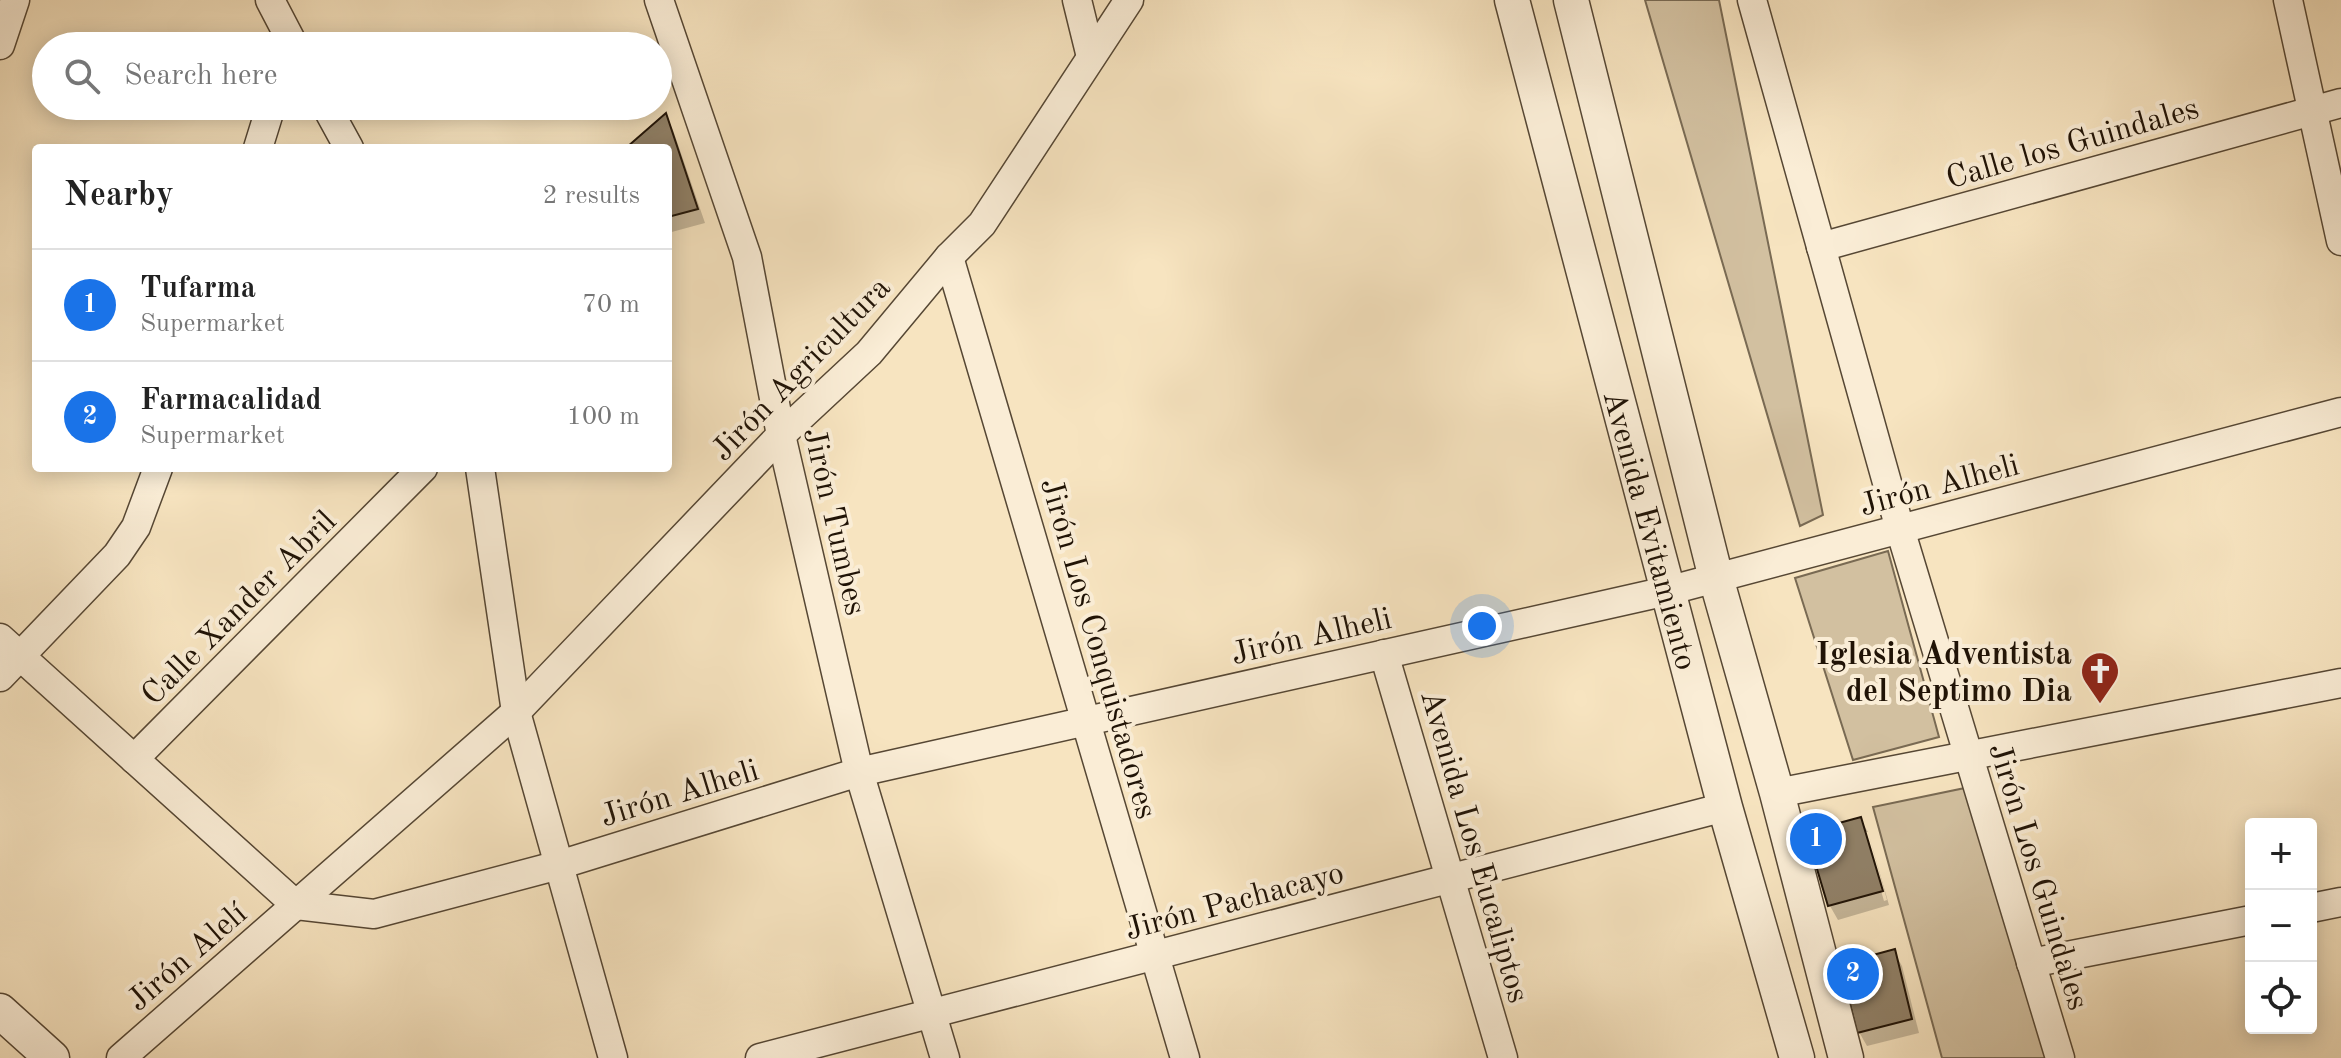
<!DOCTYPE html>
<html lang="en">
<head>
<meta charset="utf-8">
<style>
	body { margin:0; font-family:"Old Standard TT",serif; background:#f6f6f6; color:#222 }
	.controls { position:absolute; right:24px; bottom:24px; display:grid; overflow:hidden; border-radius:8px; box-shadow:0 4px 20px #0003 }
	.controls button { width:72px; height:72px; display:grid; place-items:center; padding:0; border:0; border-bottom:2px solid #e0e0e0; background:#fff; color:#222; font:40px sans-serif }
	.you { position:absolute; left:1482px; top:626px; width:28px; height:28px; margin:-20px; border:6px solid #fff; border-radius:50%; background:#1a73e8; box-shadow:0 0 0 12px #1a73e833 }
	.badge { display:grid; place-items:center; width:52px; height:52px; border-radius:50%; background:#1a73e8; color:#fff; font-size:26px; font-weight:700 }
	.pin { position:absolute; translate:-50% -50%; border:4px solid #fff; box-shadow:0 2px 8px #0006 }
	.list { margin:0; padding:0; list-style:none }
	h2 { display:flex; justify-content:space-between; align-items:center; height:104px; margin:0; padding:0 32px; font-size:34px }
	h2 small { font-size:26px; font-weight:400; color:#767676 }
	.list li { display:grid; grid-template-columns:52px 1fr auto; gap:24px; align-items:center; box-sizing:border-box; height:112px; padding:0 32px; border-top:2px solid #e0e0e0 }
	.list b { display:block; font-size:30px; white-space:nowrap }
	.list p { margin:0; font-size:26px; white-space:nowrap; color:#767676 }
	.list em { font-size:26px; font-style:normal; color:#767676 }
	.icon { flex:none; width:44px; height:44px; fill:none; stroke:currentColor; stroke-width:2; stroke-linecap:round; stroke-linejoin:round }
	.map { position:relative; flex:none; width:2341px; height:1058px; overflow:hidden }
	.search { position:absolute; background:#fff; box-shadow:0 4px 20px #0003; left:32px; top:32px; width:640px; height:88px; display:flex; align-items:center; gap:20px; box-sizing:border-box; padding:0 28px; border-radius:44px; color:#767676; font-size:30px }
	.panel { position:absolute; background:#fff; box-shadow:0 4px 20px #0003; left:32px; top:144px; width:640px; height:328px; border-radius:8px }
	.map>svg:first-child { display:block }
	.green { fill:#d2c0a0; stroke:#796a53; stroke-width:2 }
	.shadow { fill:#0003 }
	.building { fill:#908067; stroke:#201306; stroke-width:2 }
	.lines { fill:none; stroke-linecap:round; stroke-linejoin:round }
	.minor-casing { stroke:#564734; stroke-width:31 }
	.tertiary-casing { stroke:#564734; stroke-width:37 }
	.minor { stroke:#faedd6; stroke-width:28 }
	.tertiary { stroke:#faedd6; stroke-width:34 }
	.labels { text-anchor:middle; stroke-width:8; stroke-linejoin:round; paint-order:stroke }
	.street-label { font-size:32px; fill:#201306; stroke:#faedd6 }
	.poi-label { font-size:32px; font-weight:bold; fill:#201306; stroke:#faedd6; text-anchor:end }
</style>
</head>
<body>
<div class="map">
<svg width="2341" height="1058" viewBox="0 0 2341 1058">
	<rect width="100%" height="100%" fill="#f7e4c0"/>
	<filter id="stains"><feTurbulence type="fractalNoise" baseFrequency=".0025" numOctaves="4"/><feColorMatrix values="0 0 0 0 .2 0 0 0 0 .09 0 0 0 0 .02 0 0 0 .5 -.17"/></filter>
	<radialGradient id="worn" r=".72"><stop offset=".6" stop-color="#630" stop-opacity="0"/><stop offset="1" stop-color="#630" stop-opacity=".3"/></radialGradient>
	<g class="green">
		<path d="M1645,0h74l104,515 -23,11z"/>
		<path d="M1888,551l51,186 -86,23 -58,-182z"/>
		<path d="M1965,788l83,270h-106l-69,-251z"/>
	</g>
	<g class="shadow">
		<path d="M666,116l7,14 32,93 -37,10v-85l-39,-1z"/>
		<path d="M1860,819l8,13h-4l20,69 3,-1 -19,-68 21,73 -51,15 -8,-14 -21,-72z"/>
		<path d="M1894,952l8,14 17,67 -52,13 -8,-14z"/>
	</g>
	<g class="building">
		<path d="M666,113l32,96 -30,8v-69l-41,-1z"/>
		<path d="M1861,817l22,74 -55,15 -22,-74z"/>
		<path d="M1895,949l17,70 -55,14 -17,-69z"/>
	</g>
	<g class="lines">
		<defs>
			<g id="minor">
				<path d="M270,0l24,46"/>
				<path d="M659,0l88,257 34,178 78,337 86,286"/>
				<path d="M1077,0l14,57"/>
				<path d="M1752,0l148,529 160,529"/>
				<path d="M2288,0l53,241"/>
				<path d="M0,45l15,-45"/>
				<path d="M326,106l23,42"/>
				<path d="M258,148l13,-42"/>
				<path d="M1821,247l520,-144"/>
				<path d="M949,257l236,801"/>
				<path d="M480,468l36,244 97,346"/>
				<path d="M0,638l296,267"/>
				<path d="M1384,654l119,404"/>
				<path d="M0,677l117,-122 19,-28 22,-59"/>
				<path d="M134,759l289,-291"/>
				<path d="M1777,793l564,-110"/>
				<path d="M296,905l78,9 185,-49 300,-93 808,-181 674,-179"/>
				<path d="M2311,908l30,-6"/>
				<path d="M2031,963l220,-43"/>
				<path d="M121,1058l395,-346 265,-277 88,-82 80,-96 33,-33 147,-224"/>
				<path d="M760,1058l965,-251"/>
			</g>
			<g id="tertiary">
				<path d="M1512,0l213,807 72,251"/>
				<path d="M1571,0l145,578 61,215 69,265"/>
				<path d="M0,1011l52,47"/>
			</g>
		</defs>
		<use href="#minor" class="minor-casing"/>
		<use href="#tertiary" class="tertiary-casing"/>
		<use href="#minor" class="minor"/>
		<use href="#tertiary" class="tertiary"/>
	</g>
	<defs>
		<symbol id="church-pin" viewBox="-11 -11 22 30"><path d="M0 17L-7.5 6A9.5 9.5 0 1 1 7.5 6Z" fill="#8f2418" stroke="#faedd6"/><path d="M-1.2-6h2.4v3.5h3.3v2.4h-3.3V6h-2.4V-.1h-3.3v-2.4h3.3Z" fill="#fff"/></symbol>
	</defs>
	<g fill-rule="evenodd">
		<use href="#church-pin" x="2078" y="649" width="44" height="60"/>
	</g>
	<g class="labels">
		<g class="street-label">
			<text transform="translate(2072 142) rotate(-16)" y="11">Calle los Guindales</text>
			<text transform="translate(800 368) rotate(-46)" y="11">Jirón Agricultura</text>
			<text transform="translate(1939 484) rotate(-15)" y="11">Jirón Alheli</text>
			<text transform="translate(836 521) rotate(77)" y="11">Jirón Tumbes</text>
			<text transform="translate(1651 530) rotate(75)" y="11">Avenida Evitamiento</text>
			<text transform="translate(238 607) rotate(-45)" y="11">Calle Xander Abril</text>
			<text transform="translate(1311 635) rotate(-13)" y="11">Jirón Alheli</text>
			<text transform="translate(1100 648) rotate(74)" y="11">Jirón Los Conquistadores</text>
			<text transform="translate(679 792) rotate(-17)" y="11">Jirón Alheli</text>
			<text transform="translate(1476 846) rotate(74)" y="11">Avenida Los Eucaliptos</text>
			<text transform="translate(2040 876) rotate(73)" y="11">Jirón Los Guindales</text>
			<text transform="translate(1234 900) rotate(-15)" y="11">Jirón Pachacayo</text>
			<text transform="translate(186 956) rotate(-41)" y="11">Jirón Alelí</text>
		</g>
		<g class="poi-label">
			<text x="2072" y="664">Iglesia Adventista<tspan x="2072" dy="37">del Septimo Dia</tspan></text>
		</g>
	</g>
	<rect width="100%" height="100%" filter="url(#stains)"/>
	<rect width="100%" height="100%" fill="url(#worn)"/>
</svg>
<div class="controls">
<button>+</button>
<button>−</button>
<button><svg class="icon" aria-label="locate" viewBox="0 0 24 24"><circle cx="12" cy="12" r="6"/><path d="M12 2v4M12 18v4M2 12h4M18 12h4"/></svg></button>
</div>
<div class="you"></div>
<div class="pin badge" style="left:1816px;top:839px">1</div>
<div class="pin badge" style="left:1853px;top:974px">2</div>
<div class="search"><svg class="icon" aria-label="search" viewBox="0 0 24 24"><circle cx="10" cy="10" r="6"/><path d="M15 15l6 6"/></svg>Search here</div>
<section class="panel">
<h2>Nearby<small>2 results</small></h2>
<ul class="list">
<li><span class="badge">1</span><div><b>Tufarma</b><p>Supermarket</p></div><em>70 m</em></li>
<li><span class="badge">2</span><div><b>Farmacalidad</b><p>Supermarket</p></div><em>100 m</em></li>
</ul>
</section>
</div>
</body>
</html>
